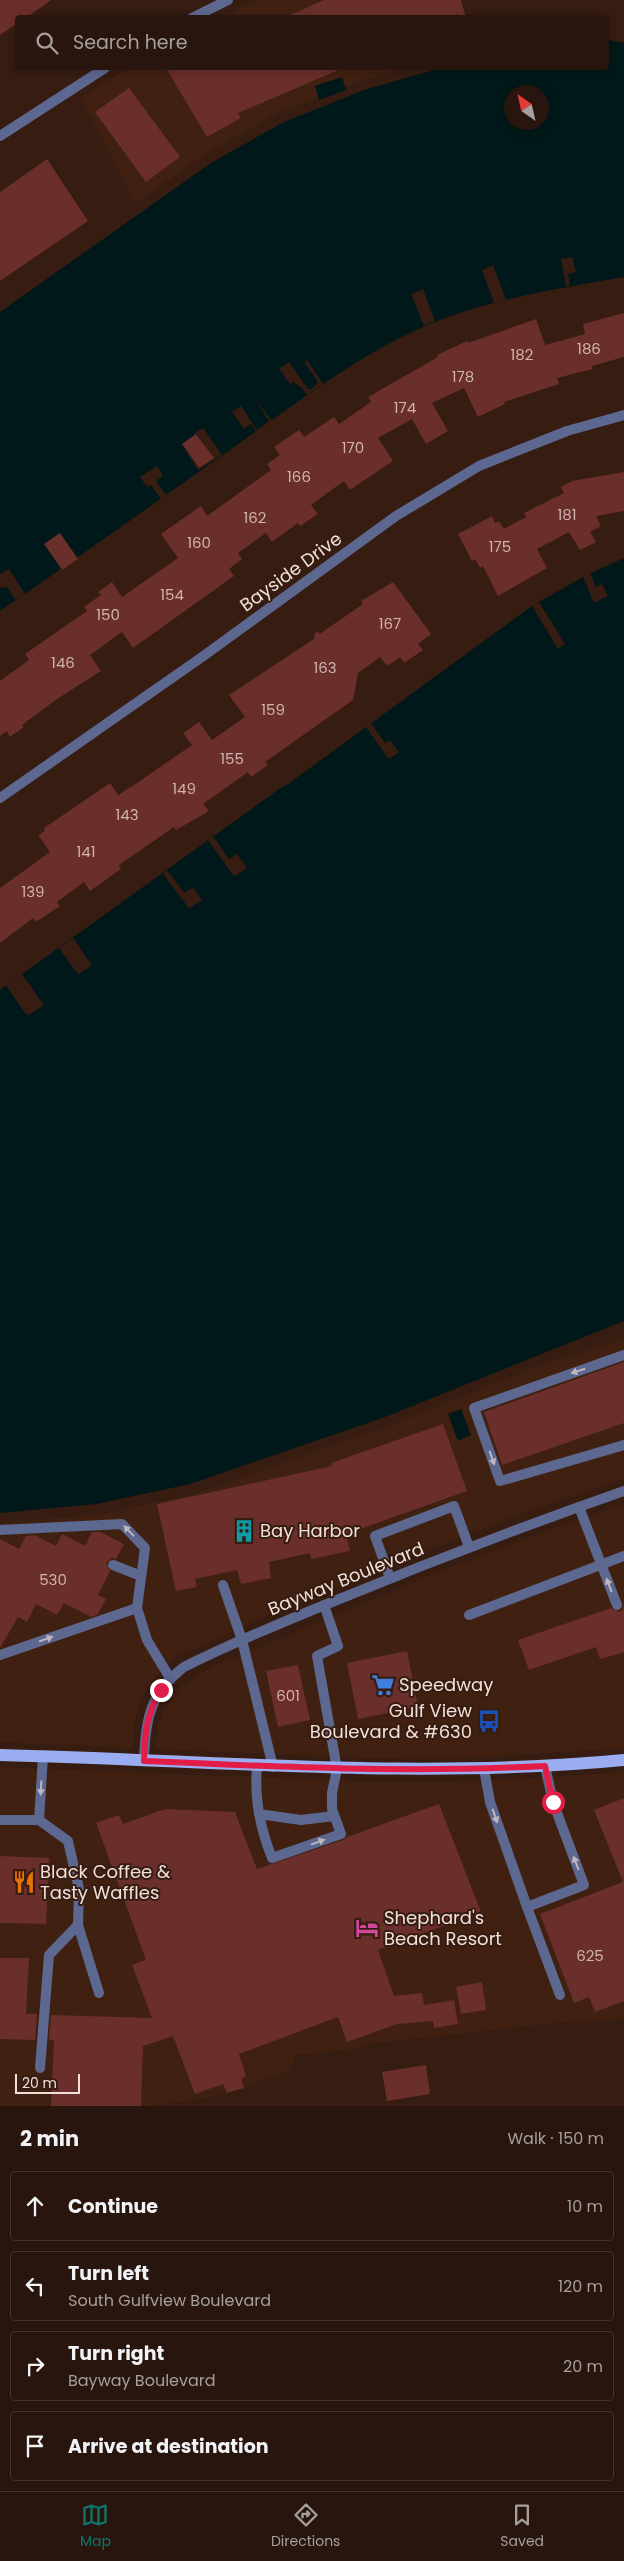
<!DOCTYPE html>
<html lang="en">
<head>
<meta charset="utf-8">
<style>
	body { margin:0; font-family:Poppins,sans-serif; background:#301e16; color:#f1f3f6 }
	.compass { position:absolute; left:504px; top:85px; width:45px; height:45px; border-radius:50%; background:#28150d; box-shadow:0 2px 8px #0003; rotate:326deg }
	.scale { position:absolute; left:15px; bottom:12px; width:65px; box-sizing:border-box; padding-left:5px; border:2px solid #f2e0d8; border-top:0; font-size:14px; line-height:18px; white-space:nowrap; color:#f2e0d8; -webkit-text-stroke:4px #361c11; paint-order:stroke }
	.stop { position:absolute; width:15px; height:15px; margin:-11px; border:4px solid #e11d48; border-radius:50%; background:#fff }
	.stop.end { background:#e11d48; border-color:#fff; box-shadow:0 1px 5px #0008 }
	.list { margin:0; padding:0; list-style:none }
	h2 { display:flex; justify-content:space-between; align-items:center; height:65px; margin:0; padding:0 20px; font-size:21px }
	h2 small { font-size:16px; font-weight:400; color:#a59f9d }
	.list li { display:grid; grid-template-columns:32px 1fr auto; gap:15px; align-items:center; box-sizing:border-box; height:70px; margin:0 10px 10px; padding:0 10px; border:1px solid #44342e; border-radius:5px }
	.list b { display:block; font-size:19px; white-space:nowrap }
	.list p { margin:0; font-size:16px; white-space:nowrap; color:#a59f9d }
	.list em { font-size:16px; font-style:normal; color:#a59f9d }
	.icon { flex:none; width:28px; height:28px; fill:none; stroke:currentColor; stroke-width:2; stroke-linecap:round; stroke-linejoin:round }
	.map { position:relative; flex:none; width:624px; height:2106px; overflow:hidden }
	.search { position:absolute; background:#28150d; box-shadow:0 2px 8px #0003; left:15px; right:15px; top:15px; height:55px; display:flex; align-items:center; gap:12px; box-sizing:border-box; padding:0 18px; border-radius:5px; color:#a59f9d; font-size:19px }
	.sheet { height:385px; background:#28150d }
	nav { display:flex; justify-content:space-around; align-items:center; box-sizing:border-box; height:70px; border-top:1px solid #44342e; background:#28150d; font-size:14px; color:#a59f9d }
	nav a { display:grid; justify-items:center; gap:2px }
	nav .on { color:#0f766e }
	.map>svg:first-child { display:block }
	.built { fill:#402011 }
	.water { fill:#001819; fill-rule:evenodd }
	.pier { fill:#361c11 }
	.building { fill:#6a2e2b }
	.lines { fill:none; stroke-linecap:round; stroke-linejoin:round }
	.service { stroke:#5c6890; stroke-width:10 }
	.minor { stroke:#5c6890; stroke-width:10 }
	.tertiary { stroke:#5c6890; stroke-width:10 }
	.primary { stroke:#99adf0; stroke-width:12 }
	.oneway { fill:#beb6bf }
	.route { stroke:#e11d48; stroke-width:6 }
	.labels { text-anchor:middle; stroke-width:4; stroke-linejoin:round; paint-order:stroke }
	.number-label { font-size:15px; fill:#d0b4ad }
	.street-label { font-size:18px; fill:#f2e0d8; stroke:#361c11 }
	.poi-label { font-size:18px; fill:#f2e0d8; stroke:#361c11; text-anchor:start }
</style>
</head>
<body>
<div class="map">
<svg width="624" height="2106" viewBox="0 0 624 2106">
	<rect width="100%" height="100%" fill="#361c11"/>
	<g class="built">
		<path d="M257,0h161l3,18h-200z"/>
		<path d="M129,68h274l-43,13 -82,32 -73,41 -69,49 -55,-106z"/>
		<path d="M624,1339v139l-120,42 -107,42 -119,49 -100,45 -15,12 -22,31 -7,22 -1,27 -133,-6v-219l98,-8 96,-21 195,-68 147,-59z"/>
		<path d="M624,1504v244l-142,9 -112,1 -214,-9 1,-22 6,-16 16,-24 33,-20 195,-82 107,-42z"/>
		<path d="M0,1767l372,15 114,-1 138,-9v247l-59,3 -198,22 -15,5 -56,6 -6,16 -77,26 -61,9h-152z"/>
	</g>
	<g class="water">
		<path d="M607,40l17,3v234c-68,12 -137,22 -201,50 -64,28 -119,71 -175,110 -82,58 -165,117 -248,174v-299l211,-149 73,-41 80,-32 77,-22h165zM512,92h30v30h-30z"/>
		<path d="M342,77l4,13 -27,10 -4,-14z"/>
		<path d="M624,558v763l-239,96 -195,67 -94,20 -96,9v-523l282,-203 6,-3 244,-178 51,-29z"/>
		<path d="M461,1409l10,26 -13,6 -10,-27z"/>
	</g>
	<g class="pier">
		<path d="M572,257l4,15 -8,2 2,11 -4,1 -5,-27z"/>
		<path d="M493,265l13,35 -12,3 -12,-33z"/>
		<path d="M423,289l12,32 -11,5 -13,-32z"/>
		<path d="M307,360l16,24 -16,11 -5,-7 -9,-6 -3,2 -11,-15 10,-7 19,27h4l6,-7 -14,-20z"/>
		<path d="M254,398l18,23 -16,11 -5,-8 -7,5 -12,-17 9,-6 16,24 12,-9z"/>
		<path d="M203,428l19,27 -24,15 -16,-24 17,22 14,-10 -16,-24h-4z"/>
		<path d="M157,466l6,10 -7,5 10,14 -5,4 -10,-14 -4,2 -7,-10z"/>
		<path d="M9,569l16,25 -10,6 -8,-13 -7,1v-14z"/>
		<path d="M590,573l6,14 6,-3 6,12 -14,7 -11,-26z"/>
		<path d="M539,602l26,42 -7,5 -26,-43z"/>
		<path d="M371,723l14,20 5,-3 9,12 -8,6h-3l-22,-31z"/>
		<path d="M213,836l16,23 8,-5 10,14 -12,8 -2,-1 -25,-35z"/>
		<path d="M167,870l17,23 9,-6 9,13 -12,8 -2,-1 -25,-33z"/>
		<path d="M73,938l19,27 -13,9 -2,-1 -18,-25z"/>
		<path d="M22,974l22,31 -15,10 -4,-2 -19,-28z"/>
	</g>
	<g class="building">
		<path d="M0,0h51l-25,18h-8v5l-18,12z"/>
		<path d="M324,0h137l5,18h-183z"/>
		<path d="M166,68h177l-105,45 3,5 -34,19z"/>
		<path d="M129,88l51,69 -34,25 -51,-70z"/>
		<path d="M47,159l41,62 -88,60v-89z"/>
		<path d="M624,313v44l-32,9 1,3 -36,9 2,6 -55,18 1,2 -27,13 -14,-29 -32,15 16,28 -22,13 -14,-25 -34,19 15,23 -43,29 -6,-9 -33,24 7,9 -18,12 -2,-3 -26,19 -6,-9 -28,20 4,6 -13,10 5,7 -101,72 -11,-16 -32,23 11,16 -44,28 -35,26 2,2 -14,10 -3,-6 -7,5v-55l29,-21 -4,-6 62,-43 -3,-4 17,-12 -3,-3 14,-10 10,15 56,-39 -17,-24 40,-28 6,10 64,-46 -4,-6 13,-9 -6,-8 25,-17 5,7 30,-20 5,7 32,-22 -3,-5 70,-40 -1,-2 30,-14 1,2 68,-24 9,26 40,-11 -2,-10z"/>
		<path d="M196,434l18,24 -15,10 -17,-24z"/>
		<path d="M624,472v39l-28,5 5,10 -11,6 6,10 -16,8 -11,-18 -32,17 10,19 -49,28 -15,-30 -3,2 -5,-9 -3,2 -14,-27 34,-18 3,7 4,-2 5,8 22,-12 -2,-4 40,-20 -3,-6 11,-6z"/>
		<path d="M60,533l18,26 -16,11 -18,-26z"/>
		<path d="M393,582l38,52 -13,10 5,6 -19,13 -4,-6 -13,9 -7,-9 -22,16 -5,27 -88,62 3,3 -17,12 -3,-5 -45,32 6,7 -33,19 -2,-3 -55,38 2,4 -31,22 -6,-9 -27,20 3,4 -24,16 -3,-4 -33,25v-55l50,-36 -12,-17 7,-4 -1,-3 66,-45 8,12 19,-12 55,-38 -9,-12 16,-11 13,18 33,-23 -16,-22 85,-56 1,-7 6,1 42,-29 -2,-3z"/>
		<path d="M624,1362v61l-122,42 -18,-53z"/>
		<path d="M443,1424l24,67 -121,43 4,17 -39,8 -1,-6 -41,9 2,16 -30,6 -4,-14 -42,9 2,8 -21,4 -19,-87 175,-38 -1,-3z"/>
		<path d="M92,1532h8l24,12 -8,15 -4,-1 -6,5 4,8 -12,24 8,4 -8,15 -7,3 -27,-14 -7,12 -21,-11 -9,18 -9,-5 -18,31v-109l19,10 7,-13 9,-1 21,11 6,-12 23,12z"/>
		<path d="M624,1603v49l-24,7 -4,-12 -67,23 -11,-30 93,-32 8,4 4,-3z"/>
		<path d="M407,1651l11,56 -60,12 -11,-56z"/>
		<path d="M298,1665l12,55 -32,7 -12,-56z"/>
		<path d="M624,1798v203l-29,11 -6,-15 -15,6 -34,-89 83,-32 -29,-72z"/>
		<path d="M439,1804l42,108 -103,38 16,46 28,-3 2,12 30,-5 4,24 -24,4 -1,-7 -36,3 -50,18 -9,-25 -99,37 7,22 -5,3 3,9 -17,5 -4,-9 -28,10 -22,-58 -30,10 -2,60h-90l3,-66h-5l2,-25 101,3 -20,-53 14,-5 -50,-137 23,-8 4,9 42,-15 70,3 22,57 86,-29 4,-3z"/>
		<path d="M0,1856l49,2 -3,66 -46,-1z"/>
		<path d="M0,1958h29l-3,56h11l-2,26 -35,-1z"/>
		<path d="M482,1982l4,28 -25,4 -5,-27z"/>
		<path d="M426,2065l4,29 -43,7 -5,-29z"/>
	</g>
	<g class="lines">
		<g class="service">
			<path d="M624,1355l-150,53 26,73 124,-36"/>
			<path d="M579,1507l38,98"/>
			<path d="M0,1530l122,-6 23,24 -8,60 10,32 23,38"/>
			<path d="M113,1565l28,11"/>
			<path d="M390,1578l-15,-42 79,-30 15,41"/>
			<path d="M223,1585l19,55 31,127"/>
			<path d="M469,1615l155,-59"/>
			<path d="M0,1655l137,-47"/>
			<path d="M257,1767c-3,32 3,61 15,91l69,-24 -9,-25v-16l5,-24 -20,-113 21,-10 -14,-41"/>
			<path d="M484,1769l6,33 37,105 57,-22 -31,-83 -8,-36"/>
			<path d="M259,1814l42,6 33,-4"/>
			<path d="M0,1820h39l29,21 11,48 -1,36 21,68"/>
			<path d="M39,1820l4,-64"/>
			<path d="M527,1907l33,88"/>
			<path d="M40,2068l9,-113 29,-30"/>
		</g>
		<g class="minor">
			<path d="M192,18l36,-18"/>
			<path d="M0,136l105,-68"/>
			<path d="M0,798l202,-141 194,-141 83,-50 88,-35 57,-16"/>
		</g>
		<path class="tertiary" d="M144,1761c1,-41 6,-68 40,-94 50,-25 101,-46 153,-67 95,-39 190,-75 287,-109"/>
		<path class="primary" d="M0,1755c208,5 416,25 624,5"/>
	</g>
	<defs><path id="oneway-solid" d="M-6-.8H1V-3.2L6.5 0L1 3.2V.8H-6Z" transform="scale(1.25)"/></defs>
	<g class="oneway">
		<use href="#oneway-solid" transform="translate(578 1371) rotate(162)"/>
		<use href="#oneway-solid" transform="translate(492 1458) rotate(70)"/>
		<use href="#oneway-solid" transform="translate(129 1531) rotate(-134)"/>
		<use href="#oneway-solid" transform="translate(609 1585) rotate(-111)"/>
		<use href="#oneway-solid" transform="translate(46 1639) rotate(-19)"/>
		<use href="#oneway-solid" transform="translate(41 1788) rotate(93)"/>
		<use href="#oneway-solid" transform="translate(495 1816) rotate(71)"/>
		<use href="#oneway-solid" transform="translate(318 1842) rotate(-20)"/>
		<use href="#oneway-solid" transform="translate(576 1863) rotate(-111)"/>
	</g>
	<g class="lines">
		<path class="route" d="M161,1690c-15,25 -16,42 -17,71 134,6 267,12 401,5l8,36"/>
	</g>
	<defs>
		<symbol id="building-bare" viewBox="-9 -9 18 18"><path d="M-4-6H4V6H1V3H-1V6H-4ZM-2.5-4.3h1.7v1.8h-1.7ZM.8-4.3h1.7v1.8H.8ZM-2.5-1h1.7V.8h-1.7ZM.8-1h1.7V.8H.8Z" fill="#0f9aa8" stroke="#361c11" stroke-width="2.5" paint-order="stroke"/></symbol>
		<symbol id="supermarket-bare" viewBox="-9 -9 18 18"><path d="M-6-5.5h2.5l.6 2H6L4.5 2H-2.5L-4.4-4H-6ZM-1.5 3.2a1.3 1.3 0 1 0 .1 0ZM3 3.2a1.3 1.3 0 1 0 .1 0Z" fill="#3f7fe0" stroke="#361c11" stroke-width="2.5" paint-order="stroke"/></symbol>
		<symbol id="bus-bare" viewBox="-9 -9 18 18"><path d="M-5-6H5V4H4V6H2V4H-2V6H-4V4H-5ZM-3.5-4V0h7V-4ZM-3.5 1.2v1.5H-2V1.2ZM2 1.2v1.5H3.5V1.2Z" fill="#1a4fb4" stroke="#361c11" stroke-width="2.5" paint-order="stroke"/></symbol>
		<symbol id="restaurant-bare" viewBox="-9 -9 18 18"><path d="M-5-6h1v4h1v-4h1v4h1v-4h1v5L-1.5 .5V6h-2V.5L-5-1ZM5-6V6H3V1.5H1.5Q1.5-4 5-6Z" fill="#e8710a" stroke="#361c11" stroke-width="2.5" paint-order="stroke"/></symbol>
		<symbol id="hotel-bare" viewBox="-9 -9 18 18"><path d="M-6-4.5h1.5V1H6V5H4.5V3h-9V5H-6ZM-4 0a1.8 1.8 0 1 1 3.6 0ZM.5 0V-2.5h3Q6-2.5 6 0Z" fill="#d1479c" stroke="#361c11" stroke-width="2.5" paint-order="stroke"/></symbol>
	</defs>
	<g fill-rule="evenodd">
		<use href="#building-bare" x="228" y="1515" width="32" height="32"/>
		<use href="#supermarket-bare" x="367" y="1669" width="32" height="32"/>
		<use href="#bus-bare" x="473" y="1705" width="32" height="32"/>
		<use href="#restaurant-bare" x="8" y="1866" width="32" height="32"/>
		<use href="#hotel-bare" x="351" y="1912" width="32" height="32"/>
	</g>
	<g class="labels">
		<g class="number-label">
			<text x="589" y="354">186</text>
			<text x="522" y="360">182</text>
			<text x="463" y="382">178</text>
			<text x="405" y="413">174</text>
			<text x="353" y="453">170</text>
			<text x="299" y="482">166</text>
			<text x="567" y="520">181</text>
			<text x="255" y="523">162</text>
			<text x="199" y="548">160</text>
			<text x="500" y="552">175</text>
			<text x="172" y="600">154</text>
			<text x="108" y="620">150</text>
			<text x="390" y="629">167</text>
			<text x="63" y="668">146</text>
			<text x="325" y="673">163</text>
			<text x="273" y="715">159</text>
			<text x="232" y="764">155</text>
			<text x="184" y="794">149</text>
			<text x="127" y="820">143</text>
			<text x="86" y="857">141</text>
			<text x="33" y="897">139</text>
			<text x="53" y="1585">530</text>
			<text x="288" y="1701">601</text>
			<text x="590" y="1961">625</text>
		</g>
		<g class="street-label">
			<text transform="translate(291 572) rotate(-36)" y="6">Bayside Drive</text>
			<text transform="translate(346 1579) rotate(-22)" y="6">Bayway Boulevard</text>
		</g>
		<g class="poi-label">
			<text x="260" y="1537">Bay Harbor</text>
			<text x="399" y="1691">Speedway</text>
			<text x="472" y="1717" text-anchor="end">Gulf View<tspan x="472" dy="21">Boulevard &amp; #630</tspan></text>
			<text x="40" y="1878">Black Coffee &amp;<tspan x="40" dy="21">Tasty Waffles</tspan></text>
			<text x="384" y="1924">Shephard's<tspan x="384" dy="21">Beach Resort</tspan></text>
		</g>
	</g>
</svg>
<svg class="compass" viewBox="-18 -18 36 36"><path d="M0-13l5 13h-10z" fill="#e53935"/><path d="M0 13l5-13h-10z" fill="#a59f9d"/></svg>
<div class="scale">20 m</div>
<div class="stop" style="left:553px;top:1802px"></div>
<div class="stop end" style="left:161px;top:1690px"></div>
<div class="search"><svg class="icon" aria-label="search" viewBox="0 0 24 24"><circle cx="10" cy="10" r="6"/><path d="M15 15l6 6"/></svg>Search here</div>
</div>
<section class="sheet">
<h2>2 min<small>Walk · 150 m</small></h2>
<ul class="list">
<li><svg class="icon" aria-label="ahead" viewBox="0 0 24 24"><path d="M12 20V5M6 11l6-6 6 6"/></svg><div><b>Continue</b></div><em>10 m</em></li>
<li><svg class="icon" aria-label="left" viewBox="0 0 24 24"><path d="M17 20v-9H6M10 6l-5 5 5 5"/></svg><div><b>Turn left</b><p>South Gulfview Boulevard</p></div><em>120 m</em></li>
<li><svg class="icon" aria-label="right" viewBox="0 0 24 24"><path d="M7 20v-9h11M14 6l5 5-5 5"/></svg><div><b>Turn right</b><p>Bayway Boulevard</p></div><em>20 m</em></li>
<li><svg class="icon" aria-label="arrive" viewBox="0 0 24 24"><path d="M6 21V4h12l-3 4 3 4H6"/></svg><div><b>Arrive at destination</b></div></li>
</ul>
</section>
<nav>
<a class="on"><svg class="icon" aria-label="map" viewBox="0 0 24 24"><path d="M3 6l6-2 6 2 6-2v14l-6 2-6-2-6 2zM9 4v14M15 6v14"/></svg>Map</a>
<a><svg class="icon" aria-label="directions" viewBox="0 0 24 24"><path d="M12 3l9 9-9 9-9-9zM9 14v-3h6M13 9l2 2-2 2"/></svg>Directions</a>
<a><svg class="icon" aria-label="saved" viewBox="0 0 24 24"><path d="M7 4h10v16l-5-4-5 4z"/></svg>Saved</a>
</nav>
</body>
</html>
